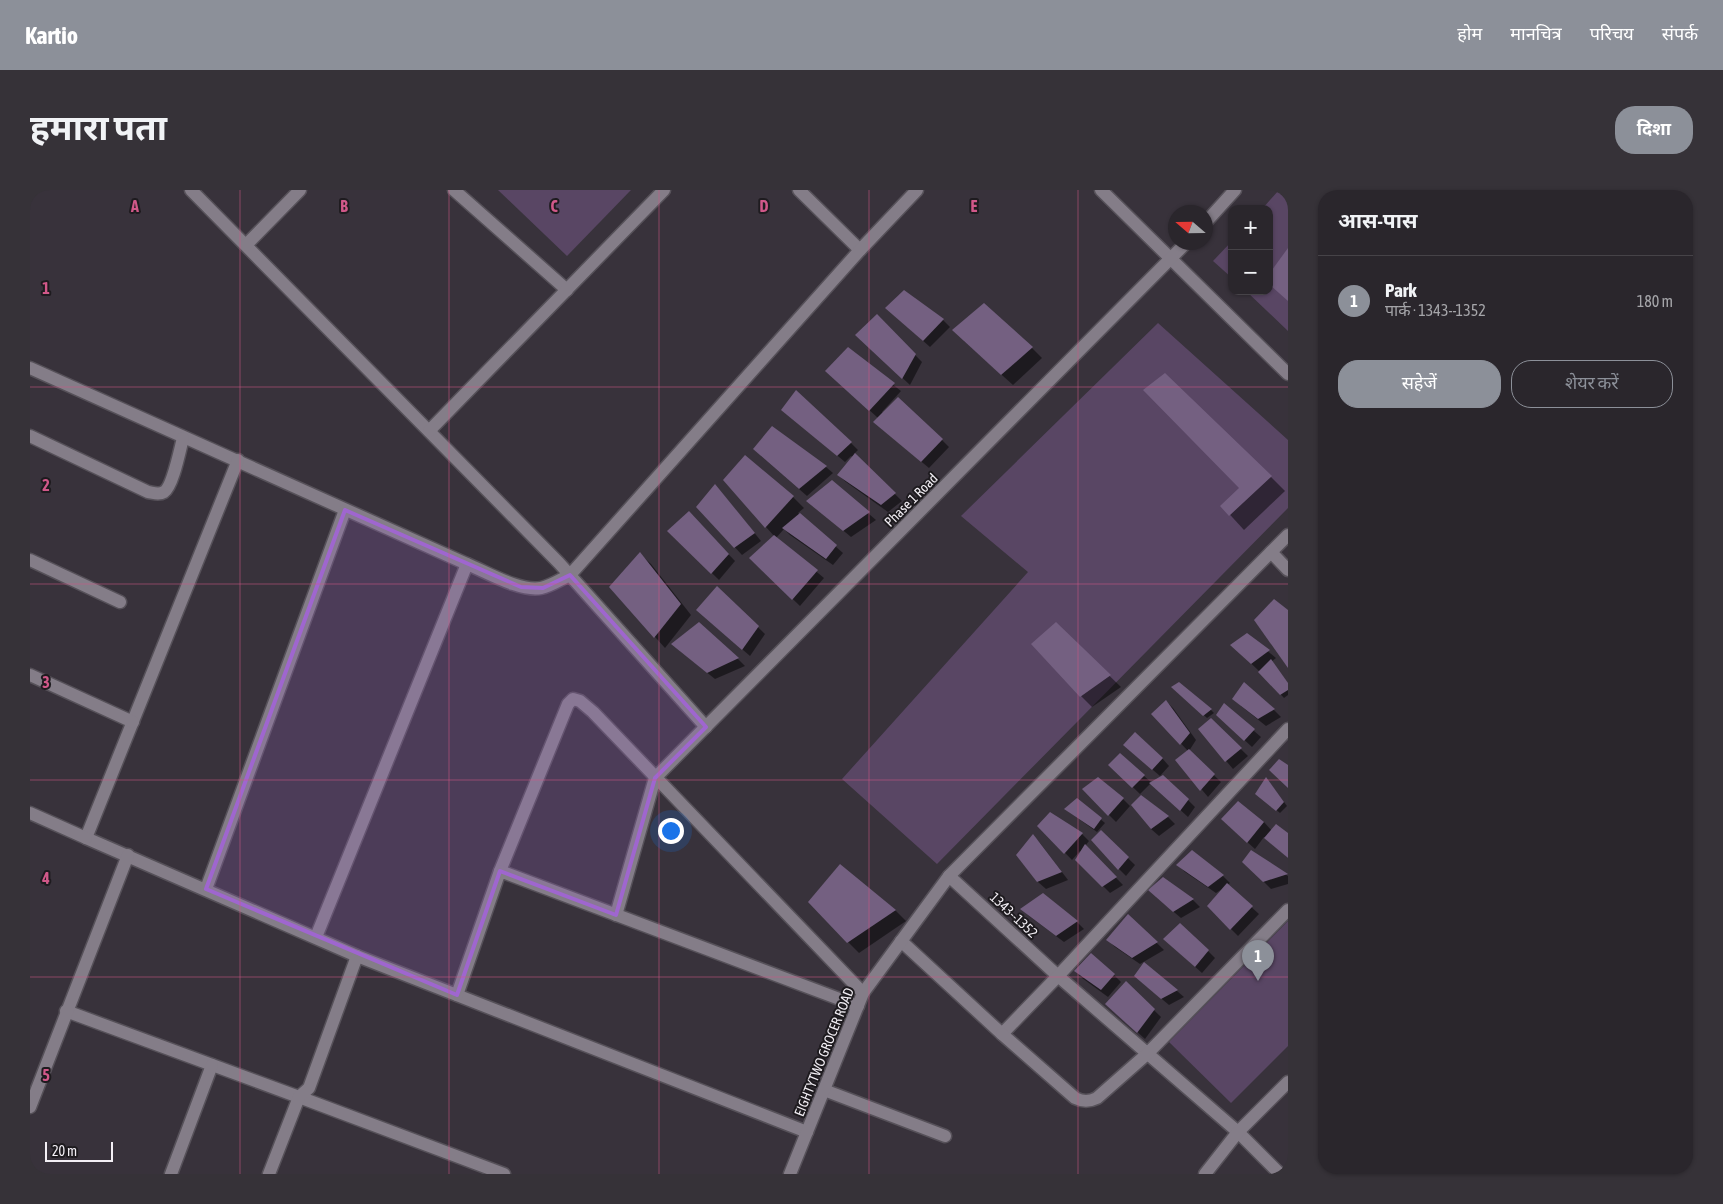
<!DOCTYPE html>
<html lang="hi">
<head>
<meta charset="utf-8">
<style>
	body { margin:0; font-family:"Asap Condensed","Noto Sans Devanagari",sans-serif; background:#363238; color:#f1f3f6 }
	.controls { position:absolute; right:15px; top:15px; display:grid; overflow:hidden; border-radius:10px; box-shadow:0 1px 4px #0004 }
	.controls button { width:45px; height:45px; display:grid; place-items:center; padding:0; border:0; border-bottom:1px solid #464348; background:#2a262c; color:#f1f3f6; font:25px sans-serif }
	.compass { position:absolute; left:1138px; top:15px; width:45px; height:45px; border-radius:50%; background:#2a262c; box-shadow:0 1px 4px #0004; rotate:290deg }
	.scale { position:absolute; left:15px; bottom:12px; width:68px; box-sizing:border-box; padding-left:5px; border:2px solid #f3eff5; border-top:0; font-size:14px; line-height:18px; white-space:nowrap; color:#f3eff5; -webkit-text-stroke:4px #1e1b1f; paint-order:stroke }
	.you { position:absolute; left:640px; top:640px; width:18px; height:18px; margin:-12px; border:4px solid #fff; border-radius:50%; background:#1a73e8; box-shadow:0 0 0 8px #1a73e833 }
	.badge { display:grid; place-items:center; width:32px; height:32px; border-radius:50%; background:#8c9099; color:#fff; font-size:16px; font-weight:700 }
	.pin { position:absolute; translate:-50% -41px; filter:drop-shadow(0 1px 2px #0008) }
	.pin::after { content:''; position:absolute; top:26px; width:18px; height:15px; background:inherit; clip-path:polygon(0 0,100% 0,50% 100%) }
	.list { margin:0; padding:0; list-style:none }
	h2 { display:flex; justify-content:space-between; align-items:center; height:65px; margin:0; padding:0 20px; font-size:21px }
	h2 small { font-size:16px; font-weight:400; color:#a5a5a9 }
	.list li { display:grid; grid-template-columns:32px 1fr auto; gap:15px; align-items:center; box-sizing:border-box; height:90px; padding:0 20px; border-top:1px solid #464348 }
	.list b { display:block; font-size:19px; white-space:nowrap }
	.list p { margin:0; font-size:16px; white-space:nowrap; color:#a5a5a9 }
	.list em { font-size:16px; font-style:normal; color:#a5a5a9 }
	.actions { display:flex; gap:10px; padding:15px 20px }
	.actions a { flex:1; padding:11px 0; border:1px solid #8c9099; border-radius:20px; text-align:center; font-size:18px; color:#8c9099 }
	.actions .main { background:#8c9099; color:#fff }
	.map { position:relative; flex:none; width:1258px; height:984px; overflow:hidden; border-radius:20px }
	header { display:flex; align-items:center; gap:30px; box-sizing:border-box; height:70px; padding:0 25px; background:#8c9099; color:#fff }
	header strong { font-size:24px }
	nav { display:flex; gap:28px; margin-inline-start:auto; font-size:18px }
	.intro { display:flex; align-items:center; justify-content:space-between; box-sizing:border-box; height:120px; padding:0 30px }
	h1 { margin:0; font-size:35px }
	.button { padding:12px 22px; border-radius:20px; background:#8c9099; color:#fff; font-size:18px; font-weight:700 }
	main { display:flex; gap:30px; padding:0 30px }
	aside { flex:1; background:#2a262c; border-radius:20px; box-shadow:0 1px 4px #0004 }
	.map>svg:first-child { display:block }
	.green { fill:#594664 }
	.shadow { fill:#0007 }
	.building { fill:#746081 }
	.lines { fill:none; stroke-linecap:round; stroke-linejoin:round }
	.minor-casing { stroke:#565159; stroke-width:15 }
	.minor { stroke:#847d88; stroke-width:12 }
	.marked { fill:#9f66cf; fill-opacity:0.2; stroke:#9f66cf; stroke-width:4; stroke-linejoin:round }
	.grid { fill:none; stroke:#d15889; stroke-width:1; stroke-opacity:0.55 }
	.labels { text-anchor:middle; stroke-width:4; stroke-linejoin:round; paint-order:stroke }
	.street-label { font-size:14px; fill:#f3eff5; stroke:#1e1b1f }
	.grid-label { font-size:16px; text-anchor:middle; font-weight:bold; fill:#d15889; stroke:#1e1b1f; stroke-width:4; stroke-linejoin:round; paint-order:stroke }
</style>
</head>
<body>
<header>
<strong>Kartio</strong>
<nav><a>होम</a><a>मानचित्र</a><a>परिचय</a><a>संपर्क</a></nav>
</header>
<div class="intro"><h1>हमारा पता</h1><a class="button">दिशा</a></div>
<main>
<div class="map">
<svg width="1258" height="984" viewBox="0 0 1258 984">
	<rect width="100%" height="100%" fill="#38323b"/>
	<g class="green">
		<path d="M468,0h133l-64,66z"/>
		<path d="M1249,0h9v141l-42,-40h23v-82h-7z"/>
		<path d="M1202,51v37l-19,-17z"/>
		<path d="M1128,133l130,117v68l-351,356 -95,-85 186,-207 -67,-56z"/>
		<path d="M1258,731v125l-57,57 -62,-61z"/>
	</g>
	<g class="shadow">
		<path d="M864,125l49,5 7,7 -20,20z"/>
		<path d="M847,126l45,46 -12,23 -46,-43z"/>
		<path d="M934,151l68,7 10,10 -29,27z"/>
		<path d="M818,159l53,42 -19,21 1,1 59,27 7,7 -20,21 -47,-39 -4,-11 -44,-40z"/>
		<path d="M753,220l68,33 7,7 -4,4 48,47 -14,11 -42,-30 -8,-7 15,-18 -2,-1 -6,6z"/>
		<path d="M731,266l65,11 7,6 -26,23z"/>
		<path d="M1241,287l14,14 -41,39 -22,-24 19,-18z"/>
		<path d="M694,290l69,17 11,11 -6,5 45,40 -10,12 -43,-30 -6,-6 -8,9 48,40 -24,28 -50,-48 24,-22z"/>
		<path d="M802,292l44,38 -25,17 -43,-36z"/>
		<path d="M692,303l39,48 -19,14 -44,-48z"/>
		<path d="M659,323l46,48 -16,19 -50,-49z"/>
		<path d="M610,364l11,10 40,51 -26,33 -55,-61z"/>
		<path d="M687,398l48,46 -15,22 -45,-39z"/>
		<path d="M669,434l39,35 7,7 -30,13 -35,-28z"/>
		<path d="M1026,434l65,63 -29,20 -11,-11z"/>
		<path d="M1217,444l29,24 -5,4 17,22v11l-4,3 -25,-27 -20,-19z"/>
		<path d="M1149,494l32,26 3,3 -7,5 -34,-31z"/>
		<path d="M1215,494l29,26 7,7 -15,9 -25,-20z"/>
		<path d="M1136,511l7,7 23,32 -7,11 32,31 -13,15 -31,-37 11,-9 -35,-37z"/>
		<path d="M1194,515l37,32 -9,10 -27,-25z"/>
		<path d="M1181,530l37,36 -15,13 -33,-39z"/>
		<path d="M1102,562l30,6 7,8 -9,10z"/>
		<path d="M1080,575l34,11 8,7 36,17 7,7 -7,10 -37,-34 -11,11z"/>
		<path d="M1237,589l20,27 -7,7 -20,-16z"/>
		<path d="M1053,599l40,10 7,7 -14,16z"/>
		<path d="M1047,610l28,23 -8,9 -28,-20z"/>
		<path d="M1021,624l31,20 7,7 -4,5 38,39 -13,8 -34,-34 5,-7 -1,-1 -8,9 -33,-34z"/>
		<path d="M1138,627l7,7 -16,12 -8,-7z"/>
		<path d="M1234,632l8,9 4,-6 12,10v23l-24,-21 -9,12 -26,-23z"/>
		<path d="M1071,642l34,33 -9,11 -7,-7z"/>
		<path d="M1003,646l7,7 28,37 -22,9 -8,-7 -21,-27z"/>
		<path d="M1162,661l31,25 7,7 -3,2 32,29 -21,22 -30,-30 14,-17 -6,4 -31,-21 -7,-7z"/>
		<path d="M1221,661l37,25v8l-17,5 -27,-27z"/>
		<path d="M810,676l56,45 10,10 -47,32 -11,-11z"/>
		<path d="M1133,688l30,22 7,7 -19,11 -25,-21z"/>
		<path d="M1013,704l34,28 7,7 -20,13 -35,-26 -7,-7z"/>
		<path d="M1099,726l35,34 -24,14 -25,-17 -7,-7z"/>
		<path d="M1142,756l36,5 7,7 -13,15z"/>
		<path d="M1115,774l32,27 7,6 -15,8 -26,-22z"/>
		<path d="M1045,781l39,4 7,7 -13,15 -26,-19z"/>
		<path d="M1096,793l35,34 -16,22 -31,-28z"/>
	</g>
	<g class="building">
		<path d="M1258,58v53l-19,-17v-10z"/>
		<path d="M874,100l40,29 -21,22 -38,-33z"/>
		<path d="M954,113l49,44 -32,28 -49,-45z"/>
		<path d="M847,124l39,40 -14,25 -47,-44z"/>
		<path d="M818,157l47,36 -26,28 -44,-40z"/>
		<path d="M1135,183l107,103 -43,40 -9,-10 19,-18 -96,-98z"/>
		<path d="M766,200l56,52 -15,14 -56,-46z"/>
		<path d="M868,207l45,42 -22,23 -48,-40z"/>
		<path d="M742,236l55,40 -28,23 -46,-40z"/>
		<path d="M825,263l41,40 -15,12 -44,-30z"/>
		<path d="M715,265l49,41 -29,32 -42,-48z"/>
		<path d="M802,290l38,32 -27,19 -37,-30z"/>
		<path d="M685,294l40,49 -21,15 -38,-41z"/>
		<path d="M659,321l40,43 -18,20 -44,-43z"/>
		<path d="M770,323l37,32 -11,14 -44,-31z"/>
		<path d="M744,345l44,35 -26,30 -43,-42z"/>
		<path d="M610,362l41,52 -27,34 -45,-51z"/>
		<path d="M687,396l42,40 -17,24 -46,-40z"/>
		<path d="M1244,409l14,11v58l-34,-48z"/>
		<path d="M669,432l40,36 -32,15 -36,-29z"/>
		<path d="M1026,432l55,53 -31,22 -49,-53z"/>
		<path d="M1217,443l23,17 -19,14 -21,-19z"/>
		<path d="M1241,469l17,24v7l-8,5 -22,-23z"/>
		<path d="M1149,492l33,27 -9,7 -32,-29z"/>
		<path d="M1214,492l31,27 -17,10 -26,-20z"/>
		<path d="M1136,510l24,33 -10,12 -29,-31z"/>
		<path d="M1194,513l31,26 -11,12 -28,-26z"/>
		<path d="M1181,528l31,30 -17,14 -27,-33z"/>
		<path d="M1105,542l28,26 -11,12 -29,-25z"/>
		<path d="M1159,559l26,25 -15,17 -25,-31z"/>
		<path d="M1090,563l25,22 -13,13 -24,-23z"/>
		<path d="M1249,569l9,6v23l-19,-18z"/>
		<path d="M1133,585l26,24 -9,12 -31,-28z"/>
		<path d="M1068,587l26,21 -16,18 -26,-27z"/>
		<path d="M1236,587l18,25 -8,9 -21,-17z"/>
		<path d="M1111,605l28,21 -18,13 -20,-24z"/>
		<path d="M1047,608l25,20 -8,11 -30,-20z"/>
		<path d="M1208,611l26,21 -17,21 -26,-24z"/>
		<path d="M1020,622l33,21 -19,21 -27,-28z"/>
		<path d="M1246,634l12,9v25l-24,-20z"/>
		<path d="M1071,640l28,27 -11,13 -27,-30z"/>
		<path d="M1003,644l29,38 -25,10 -21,-27z"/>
		<path d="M1055,654l32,33 -15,10 -27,-27z"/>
		<path d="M1162,660l32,25 -16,12 -32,-22z"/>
		<path d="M1221,660l37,24 -25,8 -21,-20z"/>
		<path d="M810,674l56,46 -49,33 -39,-41z"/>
		<path d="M1133,687l31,22 -21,13 -25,-22z"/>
		<path d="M1197,693l26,23 -23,24 -23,-24z"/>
		<path d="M1013,703l35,28 -22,15 -36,-27z"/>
		<path d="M1098,724l30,28 -26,16 -26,-18z"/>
		<path d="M1150,733l29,27 -14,17 -32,-28z"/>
		<path d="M1061,763l24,21 -14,16 -27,-19z"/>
		<path d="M1114,772l34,28 -17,9 -27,-23z"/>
		<path d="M1096,791l29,28 -18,24 -32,-29z"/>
	</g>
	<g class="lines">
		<defs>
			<g id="minor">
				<path d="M161,0l368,373 147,164"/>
				<path d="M424,0l113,100"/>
				<path d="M769,0l61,60"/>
				<path d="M1071,0l187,184"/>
				<path d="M1176,32l29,-32"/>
				<path d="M216,55l54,-55"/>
				<path d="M0,178l437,196c20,8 53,28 74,24 10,-2 20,-9 29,-13l290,-325 57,-60"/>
				<path d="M399,241l235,-241"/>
				<path d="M0,246l118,56c6,1 11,3 16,0 9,-6 16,-43 19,-54"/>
				<path d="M208,270l-152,378 271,118 450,176"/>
				<path d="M1241,362l17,18"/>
				<path d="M0,370l90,42"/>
				<path d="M0,485l103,47"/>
				<path d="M0,623l56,25"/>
				<path d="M470,681l68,-167 5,-5 7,2 13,11 270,281"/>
				<path d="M919,686l109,100 180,156 42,42"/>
				<path d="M176,699l139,-379"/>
				<path d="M586,725l39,-137 532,-536"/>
				<path d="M286,747l151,-373"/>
				<path d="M871,751l101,93 56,-58 230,-247"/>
				<path d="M427,805l43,-124 358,135"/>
				<path d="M36,821l233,86 205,77"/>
				<path d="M972,844l73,64c8,4 14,4 22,0l50,-44 141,-144"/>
				<path d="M794,900l121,46"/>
				<path d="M0,917l98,-252"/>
				<path d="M141,984l41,-109"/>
				<path d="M239,984l30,-77 10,-9 48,-132"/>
				<path d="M760,984l73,-181 86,-117 339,-341"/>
				<path d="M1175,984l33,-42 50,-50"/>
			</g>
		</defs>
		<use href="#minor" class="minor-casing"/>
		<use href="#minor" class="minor"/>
	</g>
	<path class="marked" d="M315,320l176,77 22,1 27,-13 136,152 -51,51 -39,137 -116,-44 -43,124 -251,-106z"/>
	<path class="grid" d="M210,0v984M419,0v984M629,0v984M839,0v984M1048,0v984M0,197h1258M0,394h1258M0,590h1258M0,787h1258"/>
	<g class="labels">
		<g class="street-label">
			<text transform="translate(881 310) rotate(-45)" y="5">Phase 1 Road</text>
			<text transform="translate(984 725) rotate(43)" y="5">1343--1352</text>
			<text transform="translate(794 862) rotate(-68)" y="5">EIGHTYTWO GROCER ROAD</text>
		</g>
	</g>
	<g class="grid-label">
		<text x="105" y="22">A</text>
		<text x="314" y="22">B</text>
		<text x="524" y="22">C</text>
		<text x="734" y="22">D</text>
		<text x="944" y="22">E</text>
		<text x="16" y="104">1</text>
		<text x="16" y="301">2</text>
		<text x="16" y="498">3</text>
		<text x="16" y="694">4</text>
		<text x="16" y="891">5</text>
	</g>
</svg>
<div class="controls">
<button>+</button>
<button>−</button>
</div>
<svg class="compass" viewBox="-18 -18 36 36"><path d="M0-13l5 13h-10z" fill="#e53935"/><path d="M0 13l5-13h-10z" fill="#a5a5a9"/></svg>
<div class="scale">20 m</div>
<div class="you"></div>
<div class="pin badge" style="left:1228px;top:791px">1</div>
</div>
<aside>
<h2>आस-पास<small></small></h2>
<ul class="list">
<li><span class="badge">1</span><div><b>Park</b><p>पार्क · 1343--1352</p></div><em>180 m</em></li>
</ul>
<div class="actions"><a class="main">सहेजें</a><a>शेयर करें</a></div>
</aside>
</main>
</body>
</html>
